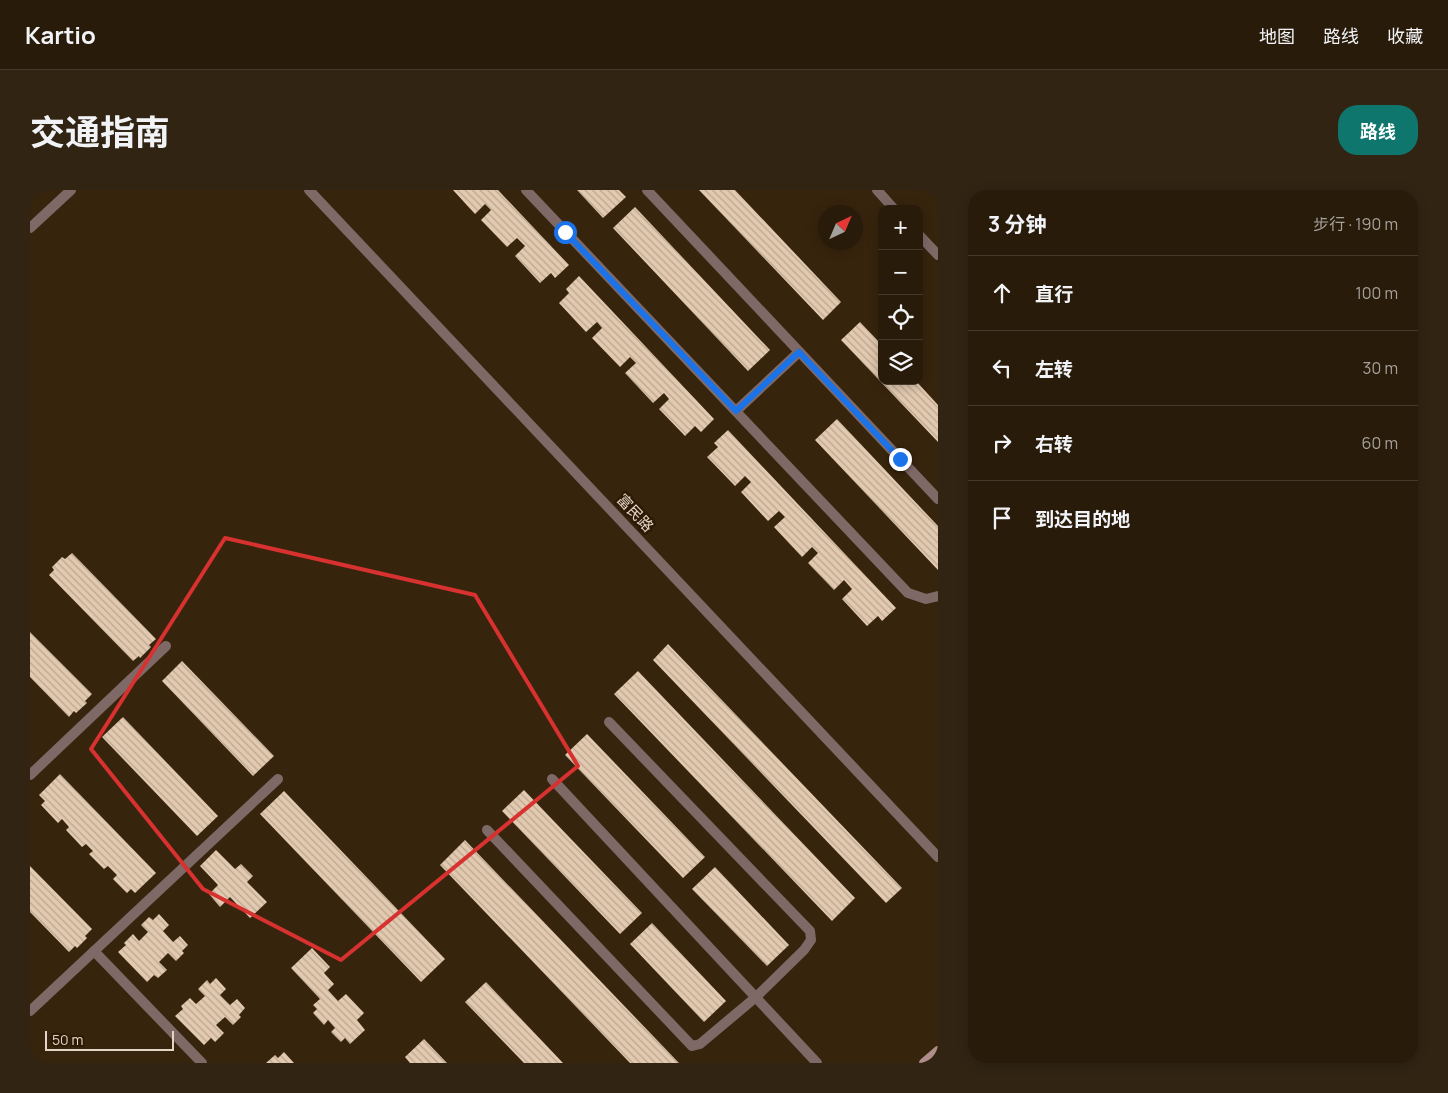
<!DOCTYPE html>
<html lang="zh">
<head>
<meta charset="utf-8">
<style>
	body { margin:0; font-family:Manrope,"Noto Sans SC",sans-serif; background:#312413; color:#f1f3f6 }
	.controls { position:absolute; right:15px; top:15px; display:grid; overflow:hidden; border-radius:10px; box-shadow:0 2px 12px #0003 }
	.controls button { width:45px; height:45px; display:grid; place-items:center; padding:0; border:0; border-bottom:1px solid #45392b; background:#291b0a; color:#f1f3f6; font:25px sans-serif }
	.compass { position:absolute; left:788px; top:15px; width:45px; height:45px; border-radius:50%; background:#291b0a; box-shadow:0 2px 12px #0003; rotate:44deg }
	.scale { position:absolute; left:15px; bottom:12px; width:129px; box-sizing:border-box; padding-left:5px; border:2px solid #e2d5c8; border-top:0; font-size:14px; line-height:18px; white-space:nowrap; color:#e2d5c8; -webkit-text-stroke:4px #2d1a04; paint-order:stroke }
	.stop { position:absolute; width:15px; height:15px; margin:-11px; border:4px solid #1a73e8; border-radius:50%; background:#fff }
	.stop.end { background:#1a73e8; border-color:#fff; box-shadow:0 1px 5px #0008 }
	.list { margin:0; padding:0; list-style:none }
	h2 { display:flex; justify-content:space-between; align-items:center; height:65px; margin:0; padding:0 20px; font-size:21px }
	h2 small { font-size:16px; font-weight:400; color:#a5a19c }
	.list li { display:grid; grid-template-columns:32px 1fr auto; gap:15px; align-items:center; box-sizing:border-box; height:75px; padding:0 20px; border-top:1px solid #45392b }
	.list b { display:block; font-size:19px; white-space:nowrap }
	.list em { font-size:16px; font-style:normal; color:#a5a19c }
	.icon { flex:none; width:28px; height:28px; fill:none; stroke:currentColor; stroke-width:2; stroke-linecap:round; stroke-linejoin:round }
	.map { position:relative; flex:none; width:908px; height:873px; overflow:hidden; border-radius:20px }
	header { display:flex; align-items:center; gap:30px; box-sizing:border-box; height:70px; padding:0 25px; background:#291b0a; border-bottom:1px solid #45392b }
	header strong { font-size:24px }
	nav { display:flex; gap:28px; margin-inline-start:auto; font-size:18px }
	.intro { display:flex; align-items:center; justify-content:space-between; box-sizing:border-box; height:120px; padding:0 30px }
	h1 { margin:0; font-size:35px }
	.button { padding:12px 22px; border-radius:20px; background:#0f766e; color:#fff; font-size:18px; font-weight:700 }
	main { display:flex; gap:30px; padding:0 30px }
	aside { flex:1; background:#291b0a; border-radius:20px; box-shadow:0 2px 12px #0003 }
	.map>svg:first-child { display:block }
	.building { fill:url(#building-back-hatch) }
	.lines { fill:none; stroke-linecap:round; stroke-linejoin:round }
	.service { stroke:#7e6967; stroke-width:10 }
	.tertiary { stroke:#7e6967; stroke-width:10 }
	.secondary { stroke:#af8d8b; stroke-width:10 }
	.route { stroke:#1a73e8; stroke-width:6 }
	.marked { fill:none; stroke:#d73130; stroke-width:4; stroke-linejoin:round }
	.labels { text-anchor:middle; stroke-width:5; stroke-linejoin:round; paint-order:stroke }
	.street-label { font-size:15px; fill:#e2d5c8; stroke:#2d1a04 }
</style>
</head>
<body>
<header>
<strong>Kartio</strong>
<nav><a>地图</a><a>路线</a><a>收藏</a></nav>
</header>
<div class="intro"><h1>交通指南</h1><a class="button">路线</a></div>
<main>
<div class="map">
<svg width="908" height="873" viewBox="0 0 908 873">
	<defs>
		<pattern id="building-back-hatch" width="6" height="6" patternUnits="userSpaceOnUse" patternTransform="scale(1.25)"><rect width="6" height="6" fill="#e2c9af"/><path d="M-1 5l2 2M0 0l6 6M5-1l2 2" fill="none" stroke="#baa792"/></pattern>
	</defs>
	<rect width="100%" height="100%" fill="#37240d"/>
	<g class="building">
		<path d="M423,0h45l71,75 -14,13 -4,-5 -11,10 -25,-27 10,-10 -8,-8 -10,9 -26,-27 10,-10 -6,-6 -10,10z"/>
		<path d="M547,0h42l7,7 -23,21z"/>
		<path d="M669,0h36l106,112 -18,18z"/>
		<path d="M605,17l135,143 -22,21 -135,-143z"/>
		<path d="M549,86l135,143 -13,13 -6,-6 -10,10 -26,-27 10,-10 -5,-6 -11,10 -28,-30 11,-10 -6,-6 -10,10 -28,-29 10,-10 -5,-6 -11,10 -27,-29 10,-10 -3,-4z"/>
		<path d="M830,132l22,23v36h34l22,24v37l-97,-102z"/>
		<path d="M807,229l101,107v44l-123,-130z"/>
		<path d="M698,240l168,178 -14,13 -4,-5 -11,10 -25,-27 10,-10 -8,-9 -10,10 -26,-27 10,-10 -6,-6 -10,10 -28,-30 11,-10 -6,-6 -11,10 -27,-29 10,-10 -6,-6 -10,10 -28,-29 11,-10 -4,-4z"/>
		<path d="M42,363l84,86 -7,6 2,2 -11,11 -1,-2 -6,5 -84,-86 5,-5 -2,-3 10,-10 3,2z"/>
		<path d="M0,442l62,62 -7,7 2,2 -11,10 -2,-2 -5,6 -39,-40z"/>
		<path d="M638,454l234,244 -16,15 -233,-243z"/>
		<path d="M152,471l92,95 -21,20 -91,-95z"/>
		<path d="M608,481l217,227 -23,23 -218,-227z"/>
		<path d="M93,527l95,99 -21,20 -95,-99z"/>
		<path d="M557,544l118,123 -22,21 -118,-123z"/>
		<path d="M30,584l96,99 -21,20 -4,-4 -4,4 -14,-14 4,-4 -9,-9 -4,3 -15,-15 4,-3 -7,-7 -4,3 -16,-17 3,-3 -7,-8 -4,4 -17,-18 4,-4 -6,-6z"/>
		<path d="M494,600l118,123 -22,21 -118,-123z"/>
		<path d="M254,601l161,168 -24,23 -161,-168z"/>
		<path d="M435,650l214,223h-49l-190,-198z"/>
		<path d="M186,660l19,19 6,-5 12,12 -6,6 20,20 -17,16 -20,-21 -10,10 -11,-13 9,-9 -18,-19z"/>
		<path d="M0,676l62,63 -7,7 2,2 -10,10 -2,-2 -6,6 -39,-40z"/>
		<path d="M685,677l74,78 -22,21 -75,-77z"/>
		<path d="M129,724l10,11 -6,6 10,11 7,-6 8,9 -6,6 2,2 -8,8 -8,-8 -9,9 8,8 -9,8 -4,-3 -7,7 -29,-30 8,-7 -2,-2 9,-9 6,7 9,-9 -7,-7 8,-8 4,3z"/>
		<path d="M622,733l74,78 -22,21 -74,-78z"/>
		<path d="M282,758l18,19 -6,6 10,11 -6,6 10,11 8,-7 18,19 -7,7 8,10 -15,14 -5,-6 -4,4 -10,-10 4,-4 -7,-8 -4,5 -11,-12 4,-4 -4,-4 7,-6 -29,-31z"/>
		<path d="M186,788l10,11 -6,6 10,10 7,-6 8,9 -6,7 2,2 -8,8 -8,-8 -9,8 8,8 -9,9 -4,-4 -7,7 -29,-29 8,-7 -2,-3 9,-8 6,6 9,-8 -7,-7 9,-9 3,4z"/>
		<path d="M456,792l77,81h-39l-59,-61z"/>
		<path d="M394,849l23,24h-37l-5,-6z"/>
		<path d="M254,862l10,11h-28l9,-8 3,3z"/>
	</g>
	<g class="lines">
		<g class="service">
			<path d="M496,0l382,403 18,6 12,-3"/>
			<path d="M617,0l291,309"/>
			<path d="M847,0l17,19"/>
			<path d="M889,45l19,20"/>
			<path d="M706,221l63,-59"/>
			<path d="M0,585l136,-129"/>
			<path d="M522,589l265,284"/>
			<path d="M457,640l205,216 8,-2 56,-47 48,-47 7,-10 -1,-9 -201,-209"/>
			<path d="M64,761l108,112"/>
			<path d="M0,821l248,-232"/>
		</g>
		<g class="tertiary">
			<path d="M279,0l629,667"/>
			<path d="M0,38l41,-38"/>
		</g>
		<path class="secondary" d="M894,873l14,-12"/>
	</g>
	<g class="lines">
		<path class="route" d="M535,42l171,179 63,-59 101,107"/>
	</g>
	<path class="marked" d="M195,348l250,57 103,171 -237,194 -138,-71 -112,-140z"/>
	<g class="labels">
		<g class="street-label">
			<text transform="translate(605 323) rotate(47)" y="5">富民路</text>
		</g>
	</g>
</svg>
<div class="controls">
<button>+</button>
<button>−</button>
<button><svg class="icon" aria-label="locate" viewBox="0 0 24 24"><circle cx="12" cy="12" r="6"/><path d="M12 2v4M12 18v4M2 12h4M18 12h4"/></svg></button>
<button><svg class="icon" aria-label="layers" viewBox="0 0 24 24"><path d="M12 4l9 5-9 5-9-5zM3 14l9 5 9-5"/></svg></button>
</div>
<svg class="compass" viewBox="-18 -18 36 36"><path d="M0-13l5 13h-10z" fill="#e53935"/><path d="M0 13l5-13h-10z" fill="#a5a19c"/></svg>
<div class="scale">50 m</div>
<div class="stop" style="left:535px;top:42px"></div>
<div class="stop end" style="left:870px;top:269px"></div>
</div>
<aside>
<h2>3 分钟<small>步行 · 190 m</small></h2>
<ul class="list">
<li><svg class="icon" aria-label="ahead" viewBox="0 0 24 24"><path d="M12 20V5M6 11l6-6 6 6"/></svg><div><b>直行</b></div><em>100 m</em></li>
<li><svg class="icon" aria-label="left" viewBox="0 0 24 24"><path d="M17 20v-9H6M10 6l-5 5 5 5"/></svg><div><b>左转</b></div><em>30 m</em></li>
<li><svg class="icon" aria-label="right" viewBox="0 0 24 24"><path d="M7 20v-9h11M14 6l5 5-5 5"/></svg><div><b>右转</b></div><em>60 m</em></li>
<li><svg class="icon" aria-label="arrive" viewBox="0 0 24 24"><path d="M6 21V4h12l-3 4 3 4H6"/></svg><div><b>到达目的地</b></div></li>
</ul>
</aside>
</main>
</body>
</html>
